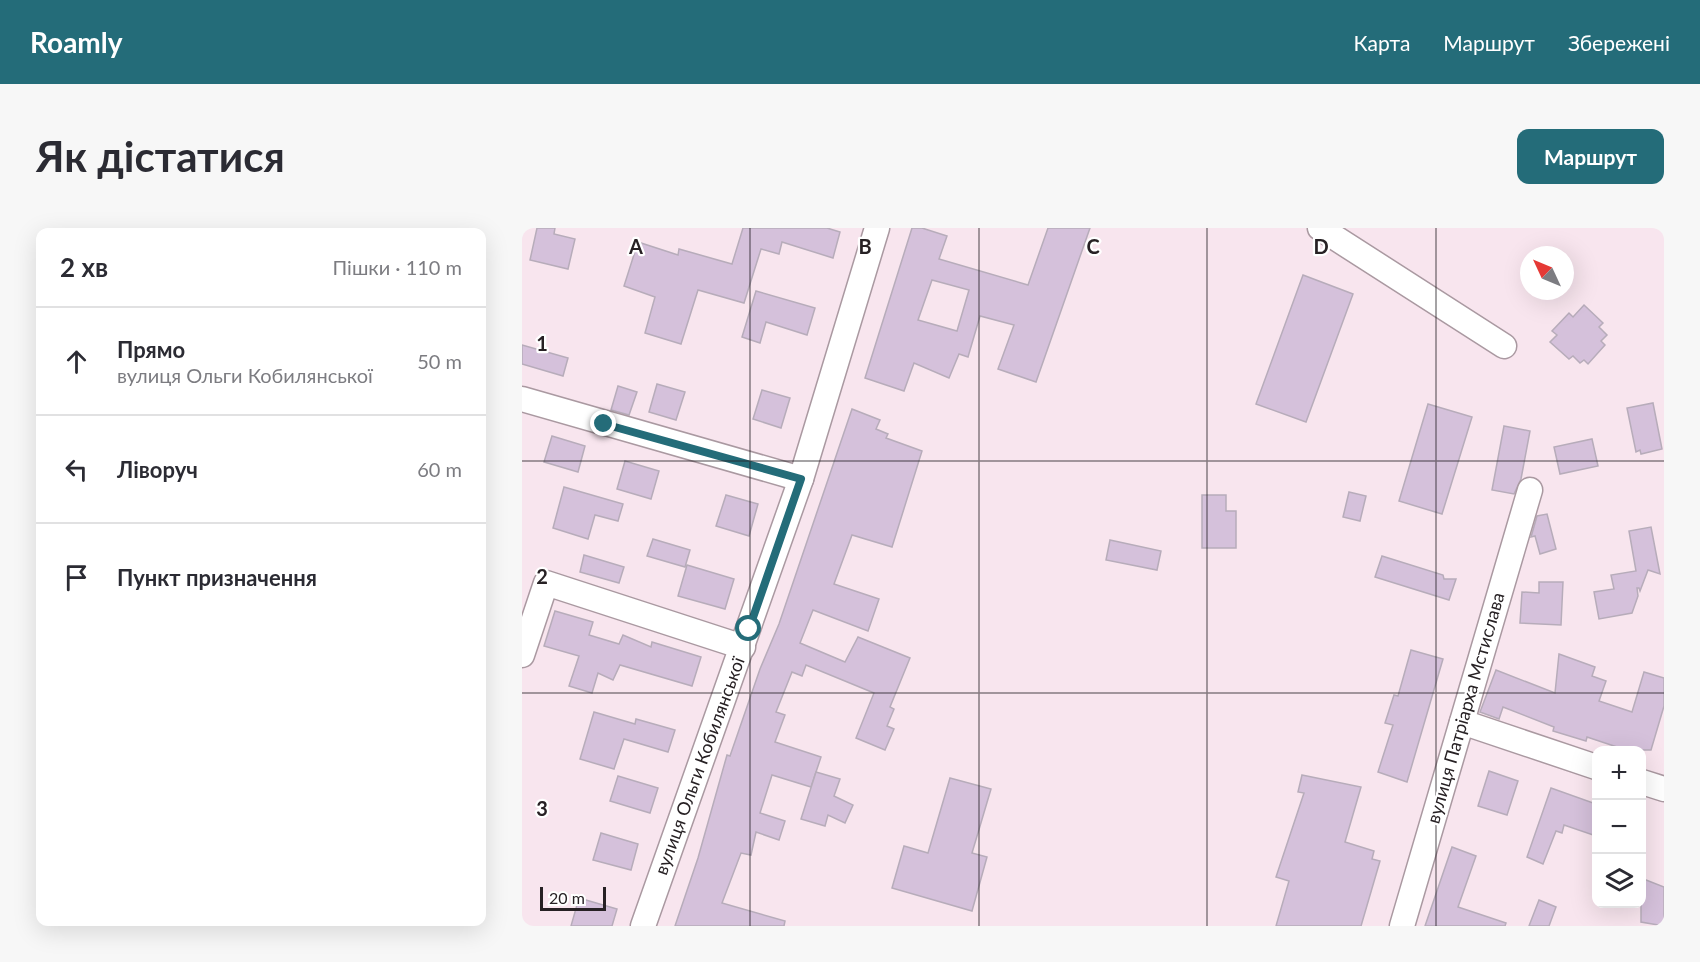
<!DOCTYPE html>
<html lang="uk">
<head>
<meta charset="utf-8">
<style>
	body { margin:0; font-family:Lato,sans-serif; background:#f7f7f7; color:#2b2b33 }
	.controls { position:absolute; right:18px; bottom:18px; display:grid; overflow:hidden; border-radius:12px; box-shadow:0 6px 24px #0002 }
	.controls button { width:54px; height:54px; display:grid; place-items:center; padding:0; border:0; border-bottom:2px solid #e1e1e2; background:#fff; color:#2b2b33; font:30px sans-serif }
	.compass { position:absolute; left:998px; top:18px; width:54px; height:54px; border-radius:50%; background:#fff; box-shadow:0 6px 24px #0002; rotate:314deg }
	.scale { position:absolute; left:18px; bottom:15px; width:66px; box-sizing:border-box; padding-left:6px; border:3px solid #272124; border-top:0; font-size:16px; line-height:21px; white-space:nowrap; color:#272124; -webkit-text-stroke:4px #fff; paint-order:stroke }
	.stop { position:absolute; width:18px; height:18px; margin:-14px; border:4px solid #246c79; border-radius:50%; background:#fff }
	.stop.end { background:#246c79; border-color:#fff; box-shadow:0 2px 6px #0008 }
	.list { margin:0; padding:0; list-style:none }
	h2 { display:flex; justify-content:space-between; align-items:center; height:78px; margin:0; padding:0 24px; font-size:26px }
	h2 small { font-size:20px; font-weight:400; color:#7c7c81 }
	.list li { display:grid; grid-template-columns:39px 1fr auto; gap:18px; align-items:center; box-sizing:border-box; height:108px; padding:0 24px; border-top:2px solid #e1e1e2 }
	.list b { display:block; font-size:22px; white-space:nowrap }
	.list p { margin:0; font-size:20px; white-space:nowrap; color:#7c7c81 }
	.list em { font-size:20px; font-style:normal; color:#7c7c81 }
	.icon { flex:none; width:33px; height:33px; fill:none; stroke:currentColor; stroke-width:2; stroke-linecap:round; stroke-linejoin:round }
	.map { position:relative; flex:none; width:1142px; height:698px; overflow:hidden; border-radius:12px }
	header { display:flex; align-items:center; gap:36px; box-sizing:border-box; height:84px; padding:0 30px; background:#246c79; color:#fff }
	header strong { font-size:28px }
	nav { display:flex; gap:33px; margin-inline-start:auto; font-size:21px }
	.intro { display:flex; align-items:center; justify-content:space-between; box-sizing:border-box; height:144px; padding:0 36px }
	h1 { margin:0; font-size:42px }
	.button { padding:15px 27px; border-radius:12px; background:#246c79; color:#fff; font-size:21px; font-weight:700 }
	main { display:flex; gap:36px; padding:0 36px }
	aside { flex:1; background:#fff; border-radius:12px; box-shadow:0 6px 24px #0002 }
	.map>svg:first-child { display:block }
	.building { fill:#d5c1db; stroke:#b7acba; stroke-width:1.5; fill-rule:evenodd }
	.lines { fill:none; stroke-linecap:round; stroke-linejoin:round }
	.minor-casing { stroke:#aa99a1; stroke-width:27 }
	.minor { stroke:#fff; stroke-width:24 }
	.route { stroke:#246c79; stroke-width:8 }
	.grid { fill:none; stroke:#272124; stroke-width:1.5; stroke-opacity:0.55 }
	.labels { text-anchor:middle; stroke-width:4.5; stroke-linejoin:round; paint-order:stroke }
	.street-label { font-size:18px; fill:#272124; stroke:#fff }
	.grid-label { font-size:20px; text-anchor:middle; font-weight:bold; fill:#272124; stroke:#fff; stroke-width:4.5; stroke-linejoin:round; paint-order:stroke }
</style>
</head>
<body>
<header>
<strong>Roamly</strong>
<nav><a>Карта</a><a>Маршрут</a><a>Збережені</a></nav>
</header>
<div class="intro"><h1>Як дістатися</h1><a class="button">Маршрут</a></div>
<main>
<aside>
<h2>2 хв<small>Пішки · 110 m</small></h2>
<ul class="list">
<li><svg class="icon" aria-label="ahead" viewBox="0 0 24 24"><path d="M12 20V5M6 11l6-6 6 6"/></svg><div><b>Прямо</b><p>вулиця Ольги Кобилянської</p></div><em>50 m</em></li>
<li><svg class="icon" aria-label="left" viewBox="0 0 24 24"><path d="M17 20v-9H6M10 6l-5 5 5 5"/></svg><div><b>Ліворуч</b></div><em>60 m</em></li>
<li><svg class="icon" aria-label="arrive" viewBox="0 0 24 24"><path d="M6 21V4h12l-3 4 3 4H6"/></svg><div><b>Пункт призначення</b></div></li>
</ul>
</aside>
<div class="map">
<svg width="1142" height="698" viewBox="0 0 1142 698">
	<rect width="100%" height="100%" fill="#f8e5ee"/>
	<g class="building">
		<path d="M15,0h18l-1,6 21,5 -7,30 -38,-9z"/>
		<path d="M221,0h84l13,4 -7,26 -51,-16 -3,12 -18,-5 -17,54 -46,-13 -17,54 -36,-11 10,-36 -31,-11 14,-44 40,13 1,-6 53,15z"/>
		<path d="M390,0h10l25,8 -8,23 89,26 20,-57h42l-54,154 -38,-13 16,-44 -34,-9 -12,41 -9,-3 -10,24 -35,-15 -10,28 -39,-13zM410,52l37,10 -12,41 -39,-11z"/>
		<path d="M781,47l50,19 -47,128 -50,-18z"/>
		<path d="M234,63l59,17 -8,27 -41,-13 -6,21 -18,-6z"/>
		<path d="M1062,77l19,18 -4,4 8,8 -6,6 4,4 -17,19 -4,-4 -4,3 -7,-7 -4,3 -19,-17 7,-7 -5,-4 17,-18 4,4z"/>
		<path d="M0,117l46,13 -5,18 -41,-12z"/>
		<path d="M135,156l28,8 -9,28 -27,-8z"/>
		<path d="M96,158l19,6 -8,23 -18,-5z"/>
		<path d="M240,162l28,8 -9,30 -28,-9z"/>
		<path d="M1131,175l9,46 -21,5 -1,-4 -4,2 -9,-44z"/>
		<path d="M906,176l44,13 -30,97 -43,-13z"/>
		<path d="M330,181l28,11 -4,9 12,5 -2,4 36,13 -30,96 -40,-12 -18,49 45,15 -11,32 -55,-21 -13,33 45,19 13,-25 52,21 -20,49 4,2 -7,17 7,3 -9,21 -29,-12 18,-45 -68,-28 -4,11 -10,-4 -16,40 9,3 -10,27 46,15 -10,30 -39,-12 -12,38 25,8 -6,19 -23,-8 -5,23 -10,-2 -19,50 63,18 -1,5h-109l23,-68 29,-103 3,1 30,-87 19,-45z"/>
		<path d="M982,198l26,5 -9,48 -7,15 -22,-4z"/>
		<path d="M30,208l33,10 -7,26 -34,-10z"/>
		<path d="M1070,211l6,27 -38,8 -6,-27z"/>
		<path d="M103,233l34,10 -8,28 -34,-10z"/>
		<path d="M42,259l59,17 -5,17 -23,-6 -7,24 -35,-11z"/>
		<path d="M827,264l17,4 -6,25 -17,-4z"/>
		<path d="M204,267l32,9 -9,32 -33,-10z"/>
		<path d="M680,267h24v16h10v37h-34z"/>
		<path d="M1025,286l9,35 -16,5 -5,-18 -4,1 6,-21z"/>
		<path d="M1129,299l9,47 -12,-4 -8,21 -1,-3h-2l1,8 -6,17 -33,6 -5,-27 20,-3 -3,-14 25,-4 -7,-40z"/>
		<path d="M131,311l37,11 -5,17 -38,-11z"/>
		<path d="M588,312l51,11 -4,19 -51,-10z"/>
		<path d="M62,327l40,12 -5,16 -39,-11z"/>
		<path d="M860,328l61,19 1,4h12l-7,21 -74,-23z"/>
		<path d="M165,337l47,14 -9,30 -47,-13z"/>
		<path d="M1017,354h24l-2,43 -41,-2 2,-31 17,1z"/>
		<path d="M33,383l38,11 -4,13 30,9 4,-9 28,12 1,-5 49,15 -9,29 -72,-21 -7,15 -15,-7 -6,20 -23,-7 10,-30 -35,-10z"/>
		<path d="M889,422l32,9 -36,123 -29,-10 15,-47 -8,-2 9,-28 4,1z"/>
		<path d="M1037,426l36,13 -3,9 14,5 -7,20 33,11 12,-40 20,6v28l-13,44h-25l-39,-13 -1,4 -33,-10 1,-4 -51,-20 -4,12 -19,-7 16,-42 59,23z"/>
		<path d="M72,484l41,12 1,-5 39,11 -7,22 -44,-13 -10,30 -34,-10z"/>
		<path d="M967,543l29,10 -11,34 -29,-9z"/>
		<path d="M294,544l24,7 -6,17 19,9 -8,18 -17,-8 -3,11 -24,-7z"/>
		<path d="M780,547l59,12 -16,55 29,9 -2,8 8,2 -19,65h-85l13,-45 -13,-4 28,-84 -6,-1z"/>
		<path d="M96,548l40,12 -8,25 -40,-12z"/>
		<path d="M428,550l41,11 -19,64 15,4 -15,54 -80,-23 12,-42 24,7z"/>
		<path d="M1029,560l45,16v32l-32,-11 -2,8 -6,-2 -13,33 -16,-7z"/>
		<path d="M79,605l37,11 -7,26 -38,-10z"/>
		<path d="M930,619l24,9 -18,51 48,16 -1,3h-80z"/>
		<path d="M1119,650l23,9v39l-23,-4z"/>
		<path d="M57,670l38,11 -5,17h-41z"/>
		<path d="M1017,672l17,7 -7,19h-20z"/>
	</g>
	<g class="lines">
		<defs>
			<g id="minor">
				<path d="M798,0l184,118"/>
				<path d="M0,171l279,80"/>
				<path d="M0,427l24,-72 197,64"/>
				<path d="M940,494l134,45"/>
				<path d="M1120,554l22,7"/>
				<path d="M121,698l158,-447 76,-251"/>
				<path d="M880,698l128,-436"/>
			</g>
		</defs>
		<use href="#minor" class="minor-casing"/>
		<use href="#minor" class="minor"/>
	</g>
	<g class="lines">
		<path class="route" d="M82,196l197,55 -52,150"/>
	</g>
	<path class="grid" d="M228,0v698M457,0v698M685,0v698M914,0v698M0,233h1142M0,465h1142"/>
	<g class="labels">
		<g class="street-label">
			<text transform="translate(944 480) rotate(-74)" y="6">вулиця Патріарха Мстислава</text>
			<text transform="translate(178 538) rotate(-70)" y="6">вулиця Ольги Кобилянської</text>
		</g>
	</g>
	<g class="grid-label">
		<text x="114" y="26">A</text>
		<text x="343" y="26">B</text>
		<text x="571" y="26">C</text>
		<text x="799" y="26">D</text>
		<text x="20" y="123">1</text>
		<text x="20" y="356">2</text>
		<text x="20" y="588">3</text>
	</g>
</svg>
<div class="controls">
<button>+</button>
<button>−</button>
<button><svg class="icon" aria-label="layers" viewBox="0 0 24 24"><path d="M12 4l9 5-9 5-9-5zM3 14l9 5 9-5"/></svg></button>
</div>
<svg class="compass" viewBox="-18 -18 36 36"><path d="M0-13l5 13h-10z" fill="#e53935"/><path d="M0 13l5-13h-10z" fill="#7c7c81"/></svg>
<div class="scale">20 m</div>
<div class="stop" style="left:227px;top:401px"></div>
<div class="stop end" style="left:82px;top:196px"></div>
</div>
</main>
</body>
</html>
